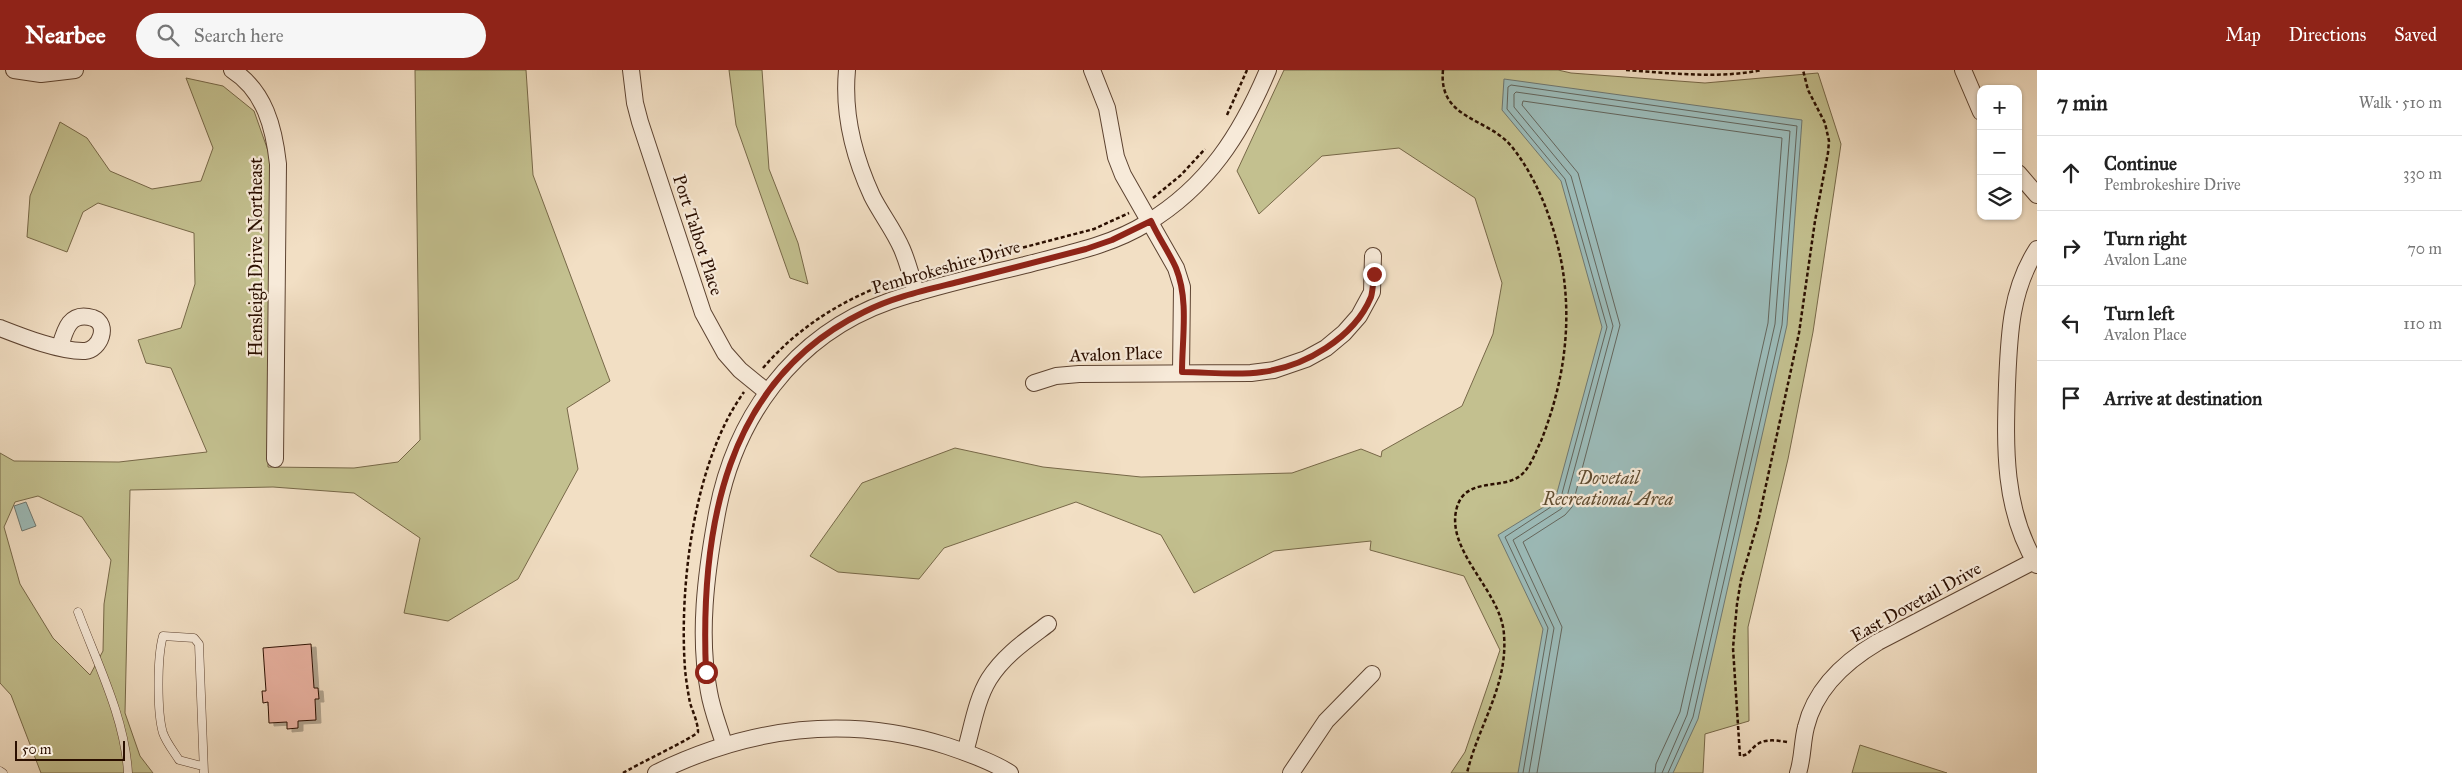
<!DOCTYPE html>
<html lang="en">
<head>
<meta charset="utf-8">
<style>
	body { margin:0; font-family:"IM FELL Great Primer",serif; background:#f6f6f6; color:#222 }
	.controls { position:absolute; right:15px; top:15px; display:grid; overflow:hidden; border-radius:10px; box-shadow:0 1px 4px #0004 }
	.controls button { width:45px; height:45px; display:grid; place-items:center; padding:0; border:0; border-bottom:1px solid #e0e0e0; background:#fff; color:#222; font:25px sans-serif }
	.scale { position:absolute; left:15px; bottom:12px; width:110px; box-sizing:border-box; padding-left:5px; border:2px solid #2b0f00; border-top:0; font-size:14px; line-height:18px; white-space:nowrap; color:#2b0f00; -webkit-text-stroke:4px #f7ead9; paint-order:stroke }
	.stop { position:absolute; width:15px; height:15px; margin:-11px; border:4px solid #8f2418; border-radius:50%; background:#fff }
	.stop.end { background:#8f2418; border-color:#fff; box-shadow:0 1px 5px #0008 }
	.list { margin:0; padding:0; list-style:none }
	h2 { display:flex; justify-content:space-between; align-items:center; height:65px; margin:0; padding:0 20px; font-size:21px }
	h2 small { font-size:16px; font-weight:400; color:#767676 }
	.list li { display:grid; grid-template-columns:32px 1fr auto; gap:15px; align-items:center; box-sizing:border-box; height:75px; padding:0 20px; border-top:1px solid #e0e0e0 }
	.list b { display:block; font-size:19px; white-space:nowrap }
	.list p { margin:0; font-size:16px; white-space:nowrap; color:#767676 }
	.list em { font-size:16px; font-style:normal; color:#767676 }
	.icon { flex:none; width:28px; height:28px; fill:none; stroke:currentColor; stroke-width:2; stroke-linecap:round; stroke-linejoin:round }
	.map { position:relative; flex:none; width:2037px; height:703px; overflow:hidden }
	header { display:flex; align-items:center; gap:30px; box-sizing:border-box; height:70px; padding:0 25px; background:#8f2418; color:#fff }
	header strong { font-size:24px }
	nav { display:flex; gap:28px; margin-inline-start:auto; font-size:18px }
	.search { width:350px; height:45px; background:#f6f6f6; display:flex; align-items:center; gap:12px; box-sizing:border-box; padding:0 18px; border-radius:28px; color:#767676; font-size:19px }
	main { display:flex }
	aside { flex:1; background:#fff }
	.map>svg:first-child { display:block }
	.green { fill:#c3c08f; stroke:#776848; fill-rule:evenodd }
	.water { fill:#9cbcba; stroke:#6f7770 }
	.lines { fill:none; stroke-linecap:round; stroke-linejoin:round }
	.shore { stroke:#64665d; stroke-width:1 }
	.building { fill:#ecb4a4; stroke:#2b0f00; filter:url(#shadow) }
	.service-casing { stroke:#5d4331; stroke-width:9 }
	.minor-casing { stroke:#5d4331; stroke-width:18 }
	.path { stroke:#2b0f00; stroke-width:2.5; stroke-dasharray:4 2.5; stroke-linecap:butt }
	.service { stroke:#f7ead9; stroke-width:8 }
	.minor { stroke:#f7ead9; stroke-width:16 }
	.route { stroke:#8f2418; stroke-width:6 }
	.labels { text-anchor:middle; stroke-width:4.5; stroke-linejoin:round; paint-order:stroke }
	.street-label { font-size:18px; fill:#2b0f00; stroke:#f7ead9 }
	.park-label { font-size:18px; font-style:italic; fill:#604d32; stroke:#f7ead9 }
</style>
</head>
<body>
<header>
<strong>Nearbee</strong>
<div class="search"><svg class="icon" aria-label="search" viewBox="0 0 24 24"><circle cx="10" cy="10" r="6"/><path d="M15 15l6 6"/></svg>Search here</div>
<nav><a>Map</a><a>Directions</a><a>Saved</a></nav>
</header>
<main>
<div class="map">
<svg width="2037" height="703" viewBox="0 0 2037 703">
	<defs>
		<filter id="shadow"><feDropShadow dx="5" dy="3" stdDeviation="0" flood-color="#0004"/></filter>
	</defs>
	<rect width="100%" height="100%" fill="#f2dfc4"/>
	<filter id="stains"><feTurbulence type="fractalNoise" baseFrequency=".004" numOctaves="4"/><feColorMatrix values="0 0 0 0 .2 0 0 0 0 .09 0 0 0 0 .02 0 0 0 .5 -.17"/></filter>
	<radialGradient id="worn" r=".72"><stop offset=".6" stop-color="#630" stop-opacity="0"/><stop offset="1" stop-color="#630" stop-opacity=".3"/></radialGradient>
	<g class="green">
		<path d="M415,0h111l7,105 77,206 -43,27 11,61 -60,110 -70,42 -44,-8 16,-75 -66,-45 -81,-6 -143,3 -5,223 15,43 13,17h-112l-30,-78 -11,-12v-230l14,8 105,1 88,-10 -36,-84 -25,-5 -8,-23 43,-12 14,-44 -1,-51 -96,-30 -15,9 -16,40 -40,-15 3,-41 30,-74 27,16 23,33 42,18 49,-8 12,-33 -27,-70 37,8 31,25 18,51 -4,305 86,1 44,-6 22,-22zM38,426l44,21 29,43 -7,44 -1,47 -13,24 -37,-37 -33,-54 -16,-57 11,-25z"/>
		<path d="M729,0h33l7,99 29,74 10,41 -18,-6 -54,-153z"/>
		<path d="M1284,0h274l13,3 134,10 113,-10 23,71 -28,188 -25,127 -40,168 1,94 -44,13 -2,39h-252l14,-21 35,-102 -36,-74 -94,-26 1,-9 -97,10 -80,42 -33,-58 -85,-33 -132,46 -25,31 -81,-7 -28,-16 52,-73 93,-35 88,19 98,10 151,-4 69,-24 20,8 1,-6 80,-45 31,-72 9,-51 -27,-85 -76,-50 -77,8 -63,58 -22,-43z"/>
		<path d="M1860,675l87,28h-95z"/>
	</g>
	<g class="water">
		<path d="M1504,9l298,41 -15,205 -89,394 -25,54h-155l25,-144 -45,-94 57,-35 47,-173 -41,-146 -59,-71z"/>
		<path d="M26,432l10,24 -14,5 -8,-25z"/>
	</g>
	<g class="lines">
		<g class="shore">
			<path d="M1523,703l25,-145 -43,-91 55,-36 47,-174 -42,-148 -58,-70 1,-22 3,-2 286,41 -15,199 -89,392 -25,56"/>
			<path d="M1529,703l25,-145 -41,-88 48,-31 4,-5 48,-178 -42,-150 -57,-69v-13l2,-2 274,39 -15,193 -88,391 -25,58"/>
			<path d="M1537,703l25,-146 -39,-85 42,-27 7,-8 48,-182 -42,-152 -56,-68 1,-4 259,37 -14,185 -88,389 -24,52 -1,9"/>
		</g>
	</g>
	<path class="building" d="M311,574l3,44h4l1,11h-4l1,21 -18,1v7l-11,1v-7l-18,1 -1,-21 -5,1 -1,-12h4l-3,-43z"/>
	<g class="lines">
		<defs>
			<g id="service">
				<path d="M78,542c19,51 47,106 50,161"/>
				<path d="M202,696l-23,-6c-5,-8 -13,-18 -16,-27 -6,-20 -6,-76 0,-97l31,2 5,6 5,129"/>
				<path d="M0,701l3,2"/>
			</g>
			<g id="minor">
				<path d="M14,0l27,4 34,-4"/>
				<path d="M232,0c33,21 42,58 46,94l-3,295"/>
				<path d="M631,0l4,33 5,19 63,191 22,40 15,17 27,22"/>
				<path d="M847,0c-4,43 7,87 25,126 9,18 22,34 30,53 6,14 10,29 14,44"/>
				<path d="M1092,0l15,38 9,49 7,18 53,93 6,19 -1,85"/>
				<path d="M1963,0l18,42"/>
				<path d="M2018,103l19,22"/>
				<path d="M2037,179c-27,42 -28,88 -30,136 -2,62 -4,125 30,180"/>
				<path d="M0,258c23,9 61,24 85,23 15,-1 25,-27 8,-33 -23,-7 -28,11 -33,29"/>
				<path d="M1034,313l22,-7 23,-2 172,-1 23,-3 32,-11 20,-11 18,-15 15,-17 13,-24 1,-36"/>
				<path d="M724,674c-5,-17 -12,-34 -15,-52 -11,-56 -3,-118 7,-173 17,-100 77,-184 174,-218 44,-15 90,-25 135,-36 41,-11 85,-19 122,-42 61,-37 94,-89 121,-153"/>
				<path d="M965,682c7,-23 11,-52 24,-73 15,-24 38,-39 59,-55"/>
				<path d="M656,703c94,-46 190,-59 291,-27 21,7 44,15 63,27"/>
				<path d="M1291,703l35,-52 46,-47"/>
				<path d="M1798,703c5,-15 4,-31 8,-46 9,-38 40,-66 72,-85l156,-81"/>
			</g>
		</defs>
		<use href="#service" class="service-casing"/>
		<use href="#minor" class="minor-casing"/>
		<g class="path">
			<path d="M1443,0c-5,50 45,47 69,77 25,31 41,74 49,113 12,62 3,123 -20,181 -6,12 -10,26 -21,35 -19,14 -54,1 -63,31 -13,44 45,84 47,128 4,51 -26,91 -37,138"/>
			<path d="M1626,0c45,3 92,9 136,0"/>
			<path d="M1227,45l20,-45"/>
			<path d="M1153,128l28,-23 24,-26"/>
			<path d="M979,189l115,-30 35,-16"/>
			<path d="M763,298c36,-42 82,-70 134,-88"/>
			<path d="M1787,672c-12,-2 -25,-4 -34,6 -5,5 -5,7 -13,8l-7,-108 4,-44 4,-24 17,-58 41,-189 16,-112 13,-68 1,-12 -4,-18 -17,-33 -5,-20"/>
			<path d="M623,703c11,-7 72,-36 75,-41 0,-9 -5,-20 -8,-29 -2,-11 -4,-23 -5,-34 -6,-84 9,-208 59,-277"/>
		</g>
		<use href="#service" class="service"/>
		<use href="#minor" class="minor"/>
	</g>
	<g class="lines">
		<path class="route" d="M706,602c-6,-141 18,-292 158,-360 29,-15 62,-22 94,-30 42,-11 85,-22 128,-33l26,-9 39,-19c7,16 18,31 25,47 13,32 6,71 6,104 26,0 54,4 80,0 42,-5 92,-34 109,-75 2,-7 2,-15 3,-23"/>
	</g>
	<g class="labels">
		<g class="street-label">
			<text transform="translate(698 165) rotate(72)" y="6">Port Talbot Place</text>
			<text transform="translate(256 187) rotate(-90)" y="6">Hensleigh Drive Northeast</text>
			<text transform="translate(946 197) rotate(-16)" y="6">Pembrokeshire Drive</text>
			<text transform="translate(1116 284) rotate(-2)" y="6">Avalon Place</text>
			<text transform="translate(1916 532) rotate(-29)" y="6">East Dovetail Drive</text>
		</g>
		<g class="park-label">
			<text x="1608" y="414">Dovetail<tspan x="1608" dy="21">Recreational Area</tspan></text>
		</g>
	</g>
	<rect width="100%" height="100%" filter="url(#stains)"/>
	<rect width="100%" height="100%" fill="url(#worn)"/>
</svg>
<div class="controls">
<button>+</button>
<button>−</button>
<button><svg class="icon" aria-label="layers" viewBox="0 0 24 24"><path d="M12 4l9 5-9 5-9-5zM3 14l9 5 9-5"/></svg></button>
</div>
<div class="scale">50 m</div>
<div class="stop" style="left:706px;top:602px"></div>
<div class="stop end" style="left:1374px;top:204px"></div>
</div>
<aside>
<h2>7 min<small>Walk · 510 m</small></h2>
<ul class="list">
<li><svg class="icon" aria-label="ahead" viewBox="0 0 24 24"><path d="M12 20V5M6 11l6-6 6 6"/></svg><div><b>Continue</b><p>Pembrokeshire Drive</p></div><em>330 m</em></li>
<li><svg class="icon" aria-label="right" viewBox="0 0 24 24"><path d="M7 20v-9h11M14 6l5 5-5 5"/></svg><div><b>Turn right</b><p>Avalon Lane</p></div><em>70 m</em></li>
<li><svg class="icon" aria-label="left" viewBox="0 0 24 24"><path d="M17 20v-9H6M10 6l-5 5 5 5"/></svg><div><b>Turn left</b><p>Avalon Place</p></div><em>110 m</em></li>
<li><svg class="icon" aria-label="arrive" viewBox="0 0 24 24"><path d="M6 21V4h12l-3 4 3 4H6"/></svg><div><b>Arrive at destination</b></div></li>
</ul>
</aside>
</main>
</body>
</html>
